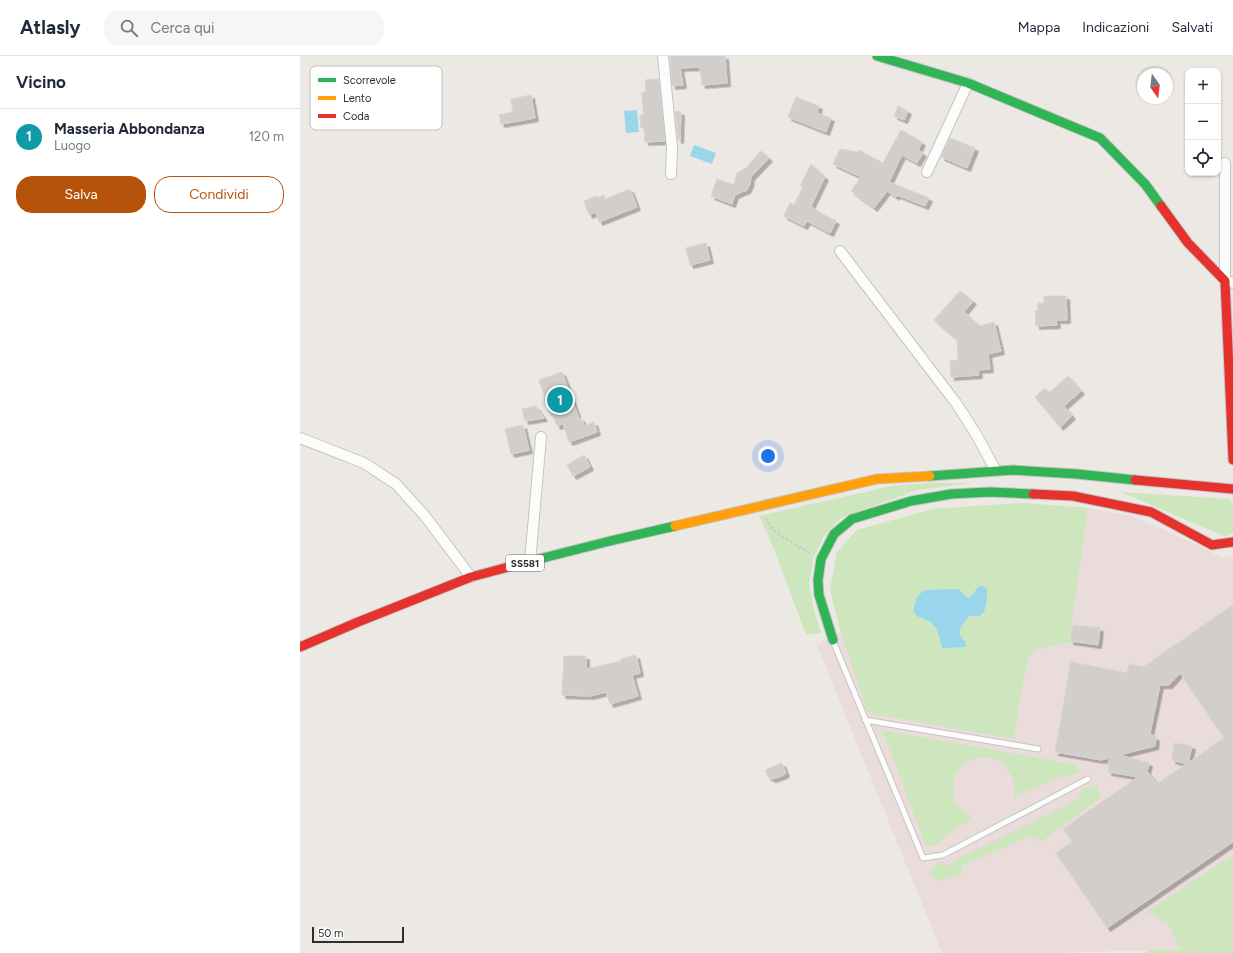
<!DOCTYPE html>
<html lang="it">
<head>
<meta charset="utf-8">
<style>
	body { margin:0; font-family:Figtree,sans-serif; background:#f6f6f7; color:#1f2937 }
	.controls { position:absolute; right:12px; top:12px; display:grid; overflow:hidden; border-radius:8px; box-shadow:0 1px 3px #0004 }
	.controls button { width:36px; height:36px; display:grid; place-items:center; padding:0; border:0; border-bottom:1px solid #e0e1e3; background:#fff; color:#1f2937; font:20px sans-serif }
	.compass { position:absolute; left:837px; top:12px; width:36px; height:36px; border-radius:50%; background:#fff; box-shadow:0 1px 3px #0004; rotate:166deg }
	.scale { position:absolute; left:12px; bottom:10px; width:92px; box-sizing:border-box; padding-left:4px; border:2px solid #2e2e2e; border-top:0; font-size:11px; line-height:14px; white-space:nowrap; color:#2e2e2e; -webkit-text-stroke:3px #fff; paint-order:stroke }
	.you { position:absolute; left:468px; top:400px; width:14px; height:14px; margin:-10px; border:3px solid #fff; border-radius:50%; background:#1a73e8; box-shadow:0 0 0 6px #1a73e833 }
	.badge { display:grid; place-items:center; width:26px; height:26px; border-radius:50%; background:#b45309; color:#fff; font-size:13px; font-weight:700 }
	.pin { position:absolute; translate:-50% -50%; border:2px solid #fff; box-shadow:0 1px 4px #0006 }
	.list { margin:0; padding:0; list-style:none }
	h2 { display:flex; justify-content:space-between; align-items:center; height:52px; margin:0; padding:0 16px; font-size:17px }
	h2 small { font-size:13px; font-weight:400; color:#747a83 }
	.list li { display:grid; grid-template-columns:26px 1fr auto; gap:12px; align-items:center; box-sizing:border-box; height:56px; padding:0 16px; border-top:1px solid #e0e1e3 }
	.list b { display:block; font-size:15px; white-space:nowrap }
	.list p { margin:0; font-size:13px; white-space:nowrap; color:#747a83 }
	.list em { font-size:13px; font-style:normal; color:#747a83 }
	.actions { display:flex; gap:8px; padding:12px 16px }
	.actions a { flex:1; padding:9px 0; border:1px solid #b45309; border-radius:16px; text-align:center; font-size:14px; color:#b45309 }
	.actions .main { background:#b45309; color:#fff }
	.icon { flex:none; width:22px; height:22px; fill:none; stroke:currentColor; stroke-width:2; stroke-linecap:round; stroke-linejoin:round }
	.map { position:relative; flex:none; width:933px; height:897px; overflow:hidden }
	header { display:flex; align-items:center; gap:24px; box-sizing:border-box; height:56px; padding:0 20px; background:#fff; border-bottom:1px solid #e0e1e3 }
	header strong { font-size:19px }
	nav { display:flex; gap:22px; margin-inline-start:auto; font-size:14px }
	.search { width:280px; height:36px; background:#f6f6f7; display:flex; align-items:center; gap:10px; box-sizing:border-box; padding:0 14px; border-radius:16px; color:#747a83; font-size:15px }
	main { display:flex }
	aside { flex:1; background:#fff }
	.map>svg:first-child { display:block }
	.medical { fill:#e9dcdb }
	.green { fill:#cee6be }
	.water { fill:#99d6ec }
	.building { fill:#d1cecb; stroke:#d7d4d0; fill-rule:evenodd; filter:url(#shadow) }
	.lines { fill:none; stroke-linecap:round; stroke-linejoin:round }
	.lane-casing { stroke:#c5c4c5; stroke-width:7 }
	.street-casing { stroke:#c5c4c5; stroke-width:12 }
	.fast-casing { stroke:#c5c4c5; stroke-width:11 }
	.slow-casing { stroke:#c5c4c5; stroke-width:11 }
	.jam-casing { stroke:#c5c4c5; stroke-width:11 }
	.path { stroke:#c9c9c8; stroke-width:2; stroke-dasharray:3 2; stroke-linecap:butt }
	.lane { stroke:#fcfcfb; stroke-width:5 }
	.street { stroke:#fcfcfb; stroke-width:10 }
	.fast { stroke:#30b455; stroke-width:9 }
	.slow { stroke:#ff9f0a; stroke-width:9 }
	.jam { stroke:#e5322d; stroke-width:9 }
	.labels { text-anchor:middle; stroke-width:3; stroke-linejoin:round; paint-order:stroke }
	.shield { fill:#fff; stroke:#6d6d6d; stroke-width:1 }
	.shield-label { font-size:10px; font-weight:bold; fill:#2e2e2e }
	.key { fill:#fff; stroke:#c0c0c0; stroke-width:1 }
	.key-label { font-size:11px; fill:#2e2e2e }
</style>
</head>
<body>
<header>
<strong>Atlasly</strong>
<div class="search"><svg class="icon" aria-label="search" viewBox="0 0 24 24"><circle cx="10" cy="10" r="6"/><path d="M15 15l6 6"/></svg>Cerca qui</div>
<nav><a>Mappa</a><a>Indicazioni</a><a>Salvati</a></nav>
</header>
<main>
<aside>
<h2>Vicino<small></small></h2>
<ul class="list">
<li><span class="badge" style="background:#0f9aa8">1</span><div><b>Masseria Abbondanza</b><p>Luogo</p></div><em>120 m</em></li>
</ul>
<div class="actions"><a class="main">Salva</a><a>Condividi</a></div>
</aside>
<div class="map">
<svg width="933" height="897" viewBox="0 0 933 897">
	<defs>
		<filter id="shadow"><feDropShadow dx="3.5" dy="3.5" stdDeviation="0" flood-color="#0004"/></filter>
	</defs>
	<rect width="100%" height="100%" fill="#ece8e4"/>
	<path class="medical" d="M722,447l66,5 44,8 55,24 35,18 11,-3v393l-186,5h-105l-125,-308 24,-13 -11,-43 7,-37 20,-22 76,-21z"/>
	<g class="green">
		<path d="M630,427h42l-55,7 -76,28 -17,18 -11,23 -4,25 4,23 8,26 -15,2 -32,-86 -15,-33 132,-30z"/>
		<path d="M821,436l108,7 4,4v29l-7,5z"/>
		<path d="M722,447l66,5 -19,135 -15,2 -16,4 -9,8 -6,25 -9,57 -146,-26 -27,-80 -11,-44 7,-37 20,-22 76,-21z"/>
		<path d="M582,674l196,35 1,8 -18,4 -47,20c6,-52 -62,-50 -61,-8 0,14 8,22 19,29l-31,22 -1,5 -14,1z"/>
		<path d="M798,730l3,12 -59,43 -12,-5 -67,30 -2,9 -21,6 -11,-7 9,-13 9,4 130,-65 6,-12z"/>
		<path d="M933,799v98h-88l2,-3 75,-2h-43l-11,-25 -22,-11z"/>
	</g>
	<g class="water">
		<path d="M337,54l2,22 -13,1 -2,-22z"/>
		<path d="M394,89l22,8 -4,11 -22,-8z"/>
		<path d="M680,530h3l4,3c0,7 0,26 -8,27 -4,1 -6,-1 -10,0 -7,10 -15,16 -3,26v5l-24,1c-3,-10 -3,-22 -14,-27 -5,-3 -10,-3 -14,-8 -1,-8 3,-19 11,-23l33,-1 10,9c7,-2 6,-9 12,-12z"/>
	</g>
	<g class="building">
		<path d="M370,0h55l2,27 -25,2 -2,-18 -20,1 3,17 -11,1z"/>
		<path d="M359,23l6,62 -20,1 -1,-15 -3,1 -1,-12 4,-1 -2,-19v-3l4,-2 -1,-11z"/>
		<path d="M231,39l4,23 -34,6 -2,-9 14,-3 -2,-13z"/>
		<path d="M496,41l23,9 -2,7 14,5 -5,14 -38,-15z"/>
		<path d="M598,50l10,5 -4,9 -10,-4z"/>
		<path d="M375,55l6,1 -1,28h-2z"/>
		<path d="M601,74l21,12 -4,8 5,3 -6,10 -15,-8 -13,27 40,16 -4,8 -28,-11 -1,2 -9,-6 -13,17 -23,-17 10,-14 -28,-13 7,-15 18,3 1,-2 24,13z"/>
		<path d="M650,82l25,10 -8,20 -26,-11z"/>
		<path d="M461,95l8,7 -18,19 -1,7 -3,6 -12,5 -3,9 -21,-8 6,-17 17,6 3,-12 9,-5z"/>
		<path d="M511,108l14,13 -14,29 3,2 -1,1 23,12 -6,12 -23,-12 -3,5 -20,-10 6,-13 4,2 9,-18 -3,-1z"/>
		<path d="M330,133l7,18 -38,15 -3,-10 -7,3 -5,-14 12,-5 1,2 7,-3 1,4z"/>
		<path d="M406,187l4,17 -20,5 -4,-17z"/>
		<path d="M660,235l13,10 -9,11 16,14 14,-4 7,29 -13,3 2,15 -12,1 1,5 -28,2 -1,-16 8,-1 -1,-21 -23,-19z"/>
		<path d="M744,240h22l1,24h-11l1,5 -21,1 -1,-15h3v-8h6z"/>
		<path d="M262,316l17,47 2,-1 3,8 10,-4 3,10 -28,10 -6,-18 -6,2 -4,-10h-2l-12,-36z"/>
		<path d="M768,320l13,15 -17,15 8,10 -12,11 -25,-30 10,-9 4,5z"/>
		<path d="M236,350l8,12 -19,3 -3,-12z"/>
		<path d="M223,369l6,25 -18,4 -6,-25z"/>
		<path d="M284,399l6,12 -17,9 -6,-11z"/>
		<path d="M933,549v237l-126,86 -51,-75 16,-11 -9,-13 75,-52 -30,-5 1,-14 -8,2 -46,-8 16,-90 56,11 2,-9 14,3zM880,617l44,65 -36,25 4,-17 -18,-3 -2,17 14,4 -29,20 -10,-13 2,-8 -30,-8 36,-9 1,-8 -6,-5 10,-48h9z"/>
		<path d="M773,569l27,3 -2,17 -28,-4z"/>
		<path d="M336,599l4,18 -8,2 6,21 -28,8 -4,-12 -16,4 -28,-1 2,-39h22v13l35,-8v-2z"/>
		<path d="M482,707l4,10 -2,2 -11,4 -5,-2 -3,-7z"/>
	</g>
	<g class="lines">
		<defs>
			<g id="lane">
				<path d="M533,585l90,217 20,-3 145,-76"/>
				<path d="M565,664l173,29"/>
			</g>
			<g id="street">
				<path d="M363,0l9,92 -1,26"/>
				<path d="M925,107v118l8,2"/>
				<path d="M627,116l41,-89"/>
				<path d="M540,195l116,152 20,31 20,37"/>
				<path d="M0,382l64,25 32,21 29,32 46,61"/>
				<path d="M230,506l11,-125"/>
			</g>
			<g id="fast">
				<path d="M577,0l91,27 132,55 45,46 16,22"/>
				<path d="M630,420l83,-6 64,4 58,6"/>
				<path d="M227,506l83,-21 65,-15"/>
				<path d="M533,584l-14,-45 -1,-15 3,-21 13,-25 18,-15 59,-18 40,-7 39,-2 43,2"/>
			</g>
			<path id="slow" d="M375,470l202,-47 53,-3"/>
			<g id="jam">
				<path d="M861,150l27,37 37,38 8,179"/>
				<path d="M835,424l98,9"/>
				<path d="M733,438l40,2 78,16 61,33 21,-3"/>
				<path d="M0,591l58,-25 113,-45 56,-15"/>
			</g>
		</defs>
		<use href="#lane" class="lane-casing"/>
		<use href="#street" class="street-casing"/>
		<use href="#fast" class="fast-casing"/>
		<use href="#slow" class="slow-casing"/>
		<use href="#jam" class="jam-casing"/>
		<path class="path" d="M465,462l8,12 11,8 26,15"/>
		<use href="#lane" class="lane"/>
		<use href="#street" class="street"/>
		<use href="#fast" class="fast"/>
		<use href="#slow" class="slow"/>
		<use href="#jam" class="jam"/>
	</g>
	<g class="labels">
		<rect class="shield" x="206" y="499" width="38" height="16" rx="3"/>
		<g class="shield-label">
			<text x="225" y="511">SS581</text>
		</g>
	</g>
	<rect x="10" y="10" width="132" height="64" rx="6" class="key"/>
	<rect x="18" y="22" width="18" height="4" fill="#30b455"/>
	<rect x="18" y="40" width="18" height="4" fill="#ff9f0a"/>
	<rect x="18" y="58" width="18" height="4" fill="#e5322d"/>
	<g class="key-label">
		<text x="43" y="28">Scorrevole</text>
		<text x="43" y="46">Lento</text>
		<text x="43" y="64">Coda</text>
	</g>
</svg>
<div class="controls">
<button>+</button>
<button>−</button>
<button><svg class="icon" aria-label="locate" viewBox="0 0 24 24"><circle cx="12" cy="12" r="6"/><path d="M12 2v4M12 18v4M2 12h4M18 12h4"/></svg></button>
</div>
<svg class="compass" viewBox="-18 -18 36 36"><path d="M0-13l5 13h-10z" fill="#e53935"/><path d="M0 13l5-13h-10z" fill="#747a83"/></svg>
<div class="scale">50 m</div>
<div class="you"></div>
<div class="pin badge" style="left:260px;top:344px;background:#0f9aa8">1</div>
</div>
</main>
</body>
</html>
